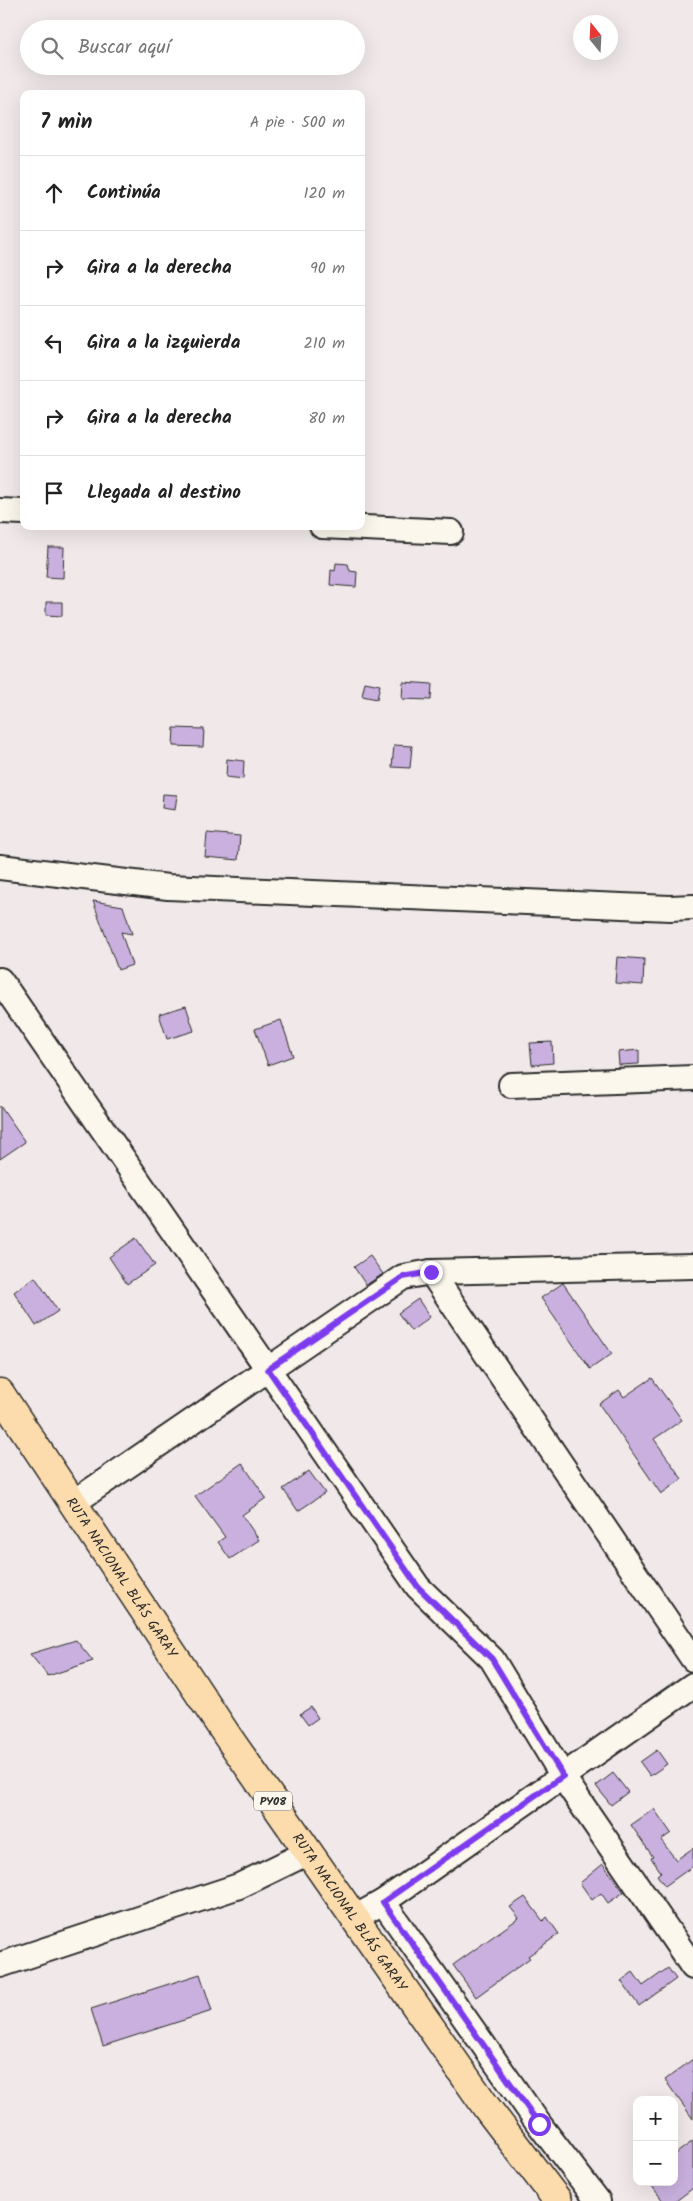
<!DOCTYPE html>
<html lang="es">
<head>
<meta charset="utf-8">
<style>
	body { margin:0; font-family:Kalam,sans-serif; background:#f6f6f6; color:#222 }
	.controls { position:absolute; right:15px; bottom:15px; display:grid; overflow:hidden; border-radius:10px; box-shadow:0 5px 20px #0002 }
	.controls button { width:45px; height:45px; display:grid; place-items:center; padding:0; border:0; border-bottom:1px solid #e0e0e0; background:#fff; color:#222; font:25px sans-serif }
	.compass { position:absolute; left:573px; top:15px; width:45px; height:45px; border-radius:50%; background:#fff; box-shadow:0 5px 20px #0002; rotate:342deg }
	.stop { position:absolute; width:15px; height:15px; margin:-11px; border:4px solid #7c3aed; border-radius:50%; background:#fff }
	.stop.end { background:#7c3aed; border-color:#fff; box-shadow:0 1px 5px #0008 }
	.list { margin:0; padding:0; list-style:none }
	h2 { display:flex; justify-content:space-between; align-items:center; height:65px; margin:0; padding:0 20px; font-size:21px }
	h2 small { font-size:16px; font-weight:400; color:#767676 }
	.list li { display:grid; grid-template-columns:32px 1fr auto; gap:15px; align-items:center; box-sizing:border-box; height:75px; padding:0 20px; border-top:1px solid #e0e0e0 }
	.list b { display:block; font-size:19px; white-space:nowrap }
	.list em { font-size:16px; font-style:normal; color:#767676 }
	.icon { flex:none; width:28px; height:28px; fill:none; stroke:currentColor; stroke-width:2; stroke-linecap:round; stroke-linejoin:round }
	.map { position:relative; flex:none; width:693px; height:2201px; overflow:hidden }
	.search { position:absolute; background:#fff; box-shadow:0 5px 20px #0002; left:20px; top:20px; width:345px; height:55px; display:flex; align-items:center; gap:12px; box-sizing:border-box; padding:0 18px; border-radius:28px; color:#767676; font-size:19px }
	.panel { position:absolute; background:#fff; box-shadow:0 5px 20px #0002; left:20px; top:90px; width:345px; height:440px; border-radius:10px }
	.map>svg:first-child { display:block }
	.building { fill:#c9b0de; stroke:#2b2b2b }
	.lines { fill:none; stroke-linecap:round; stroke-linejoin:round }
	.minor-casing { stroke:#2b2b2b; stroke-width:28 }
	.highway-casing { stroke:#2b2b2b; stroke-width:31 }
	.minor { stroke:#fbf7ec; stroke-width:24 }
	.highway { stroke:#fcdcac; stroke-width:28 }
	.route { stroke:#7c3aed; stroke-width:6 }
	.labels { text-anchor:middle; stroke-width:4; stroke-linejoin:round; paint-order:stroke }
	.shield { fill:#fbf7ec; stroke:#696865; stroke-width:1 }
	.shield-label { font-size:12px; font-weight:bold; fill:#2b2b2b }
	.street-label { font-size:14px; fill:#2b2b2b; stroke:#fbf7ec }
</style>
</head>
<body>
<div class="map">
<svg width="693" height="2201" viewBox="0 0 693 2201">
	<rect width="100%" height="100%" fill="#f1e9e9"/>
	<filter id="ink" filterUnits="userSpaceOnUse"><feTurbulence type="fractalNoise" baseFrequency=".02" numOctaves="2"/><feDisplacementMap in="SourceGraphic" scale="10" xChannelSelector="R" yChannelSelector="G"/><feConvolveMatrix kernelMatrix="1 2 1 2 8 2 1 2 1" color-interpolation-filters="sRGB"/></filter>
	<g filter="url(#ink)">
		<g class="building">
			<path d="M48,547h16l-1,31 -17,-1z"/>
			<path d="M336,563l12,1 2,7 7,1 -1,15 -26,-2 1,-15 4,1z"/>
			<path d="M46,602h16v14l-16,-1z"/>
			<path d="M365,682l15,3 -3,14 -15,-3z"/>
			<path d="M403,682l29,2 -1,16 -29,-1z"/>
			<path d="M174,728l30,1 -1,18 -30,-1z"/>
			<path d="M394,745l18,1 -2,22 -18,-1z"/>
			<path d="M227,759l17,2 -1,18 -17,-2z"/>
			<path d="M163,794l14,1 -2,15 -13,-2z"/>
			<path d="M207,833l33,3 -2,24 -33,-3z"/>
			<path d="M93,901l30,5 9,28 -11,-2 11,33 -14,5z"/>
			<path d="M617,957l27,2 -1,26 -28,-2z"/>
			<path d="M186,1006l8,25 -27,8 -8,-25z"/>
			<path d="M281,1020l12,36 -25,9 -13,-36z"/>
			<path d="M552,1042l1,21 -21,2 -2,-22z"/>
			<path d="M639,1050v14l-20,1 -1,-13z"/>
			<path d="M0,1106l25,36 -25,17z"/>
			<path d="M136,1238l19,27 -28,19 -18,-27z"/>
			<path d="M370,1256l13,18 -17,11 -12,-18z"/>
			<path d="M35,1277l23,34 -22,15 -22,-34z"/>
			<path d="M563,1283l49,71 -22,15 -49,-71z"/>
			<path d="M418,1299l12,18 -19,14 -13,-18z"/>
			<path d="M652,1378l30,42 -28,19 28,40 -21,15 -62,-90 20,-14 5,7z"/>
			<path d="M242,1463l24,35 -24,17 17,25 -29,19 -12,-17 7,-5 -30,-41z"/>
			<path d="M309,1471l16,22 -27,18 -15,-22z"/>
			<path d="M76,1640l17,21 -45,15 -18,-22z"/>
			<path d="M311,1707l7,11 -10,7 -8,-11z"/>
			<path d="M657,1750l10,14 -17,12 -10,-14z"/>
			<path d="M613,1773l15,19 -17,13 -15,-19z"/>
			<path d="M654,1809l17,24 -10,7 15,20 17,-12v18l-28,20 -8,-11 4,-3 -10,-14 2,-1 -22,-32z"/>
			<path d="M603,1864l21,28 -16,11 -7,-10 -9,7 -12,-17z"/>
			<path d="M525,1897l18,24 4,-4 12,17 -31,22 2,2 -54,39 -23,-32 66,-47 -9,-11z"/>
			<path d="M668,1968l8,11 -37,27 -18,-25 12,-9 10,14z"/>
			<path d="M200,1974l12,37 -109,35 -12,-37z"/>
			<path d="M693,2059v60l-28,-39z"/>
			<path d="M693,2141v47l-17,13h-13l-14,-19h25v-27z"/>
		</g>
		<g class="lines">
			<defs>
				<g id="minor">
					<path d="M0,511l24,1"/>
					<path d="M322,526l129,6"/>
					<path d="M0,867l168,20 502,21 23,-1"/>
					<path d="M0,980l418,607 74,72 75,124 126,184"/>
					<path d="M511,1085l182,-7"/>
					<path d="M431,1272l262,387"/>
					<path d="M73,1503l330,-226 28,-5 262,-6"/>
					<path d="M383,1902l156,222 59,77"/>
					<path d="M354,1918l29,-16 310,-217"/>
					<path d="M0,1965l239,-79 70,-34"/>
				</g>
				<g id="highway">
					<path id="s1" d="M0,1393l228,344 259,371 71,93"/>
				</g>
			</defs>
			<use href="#minor" class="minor-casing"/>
			<use href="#highway" class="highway-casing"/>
			<use href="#minor" class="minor"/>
			<use href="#highway" class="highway"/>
		</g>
	</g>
	<g class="lines" filter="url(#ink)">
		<path class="route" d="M431,1272l-28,5 -135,92 150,218 74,72 71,117 -180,126 156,222"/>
	</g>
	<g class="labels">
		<rect class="shield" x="254" y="1791.5" width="38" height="19" rx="4"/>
		<g class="shield-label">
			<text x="273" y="1805">PY08</text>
		</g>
		<g class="street-label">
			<text dy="5" stroke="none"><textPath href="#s1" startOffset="221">RUTA NACIONAL BLÁS GARAY</textPath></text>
			<text dy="5" stroke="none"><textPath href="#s1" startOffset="626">RUTA NACIONAL BLÁS GARAY</textPath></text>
		</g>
	</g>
</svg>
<div class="controls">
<button>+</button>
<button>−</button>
</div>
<svg class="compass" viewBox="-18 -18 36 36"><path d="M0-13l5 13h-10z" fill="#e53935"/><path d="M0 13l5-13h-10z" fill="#767676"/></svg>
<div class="stop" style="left:539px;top:2124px"></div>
<div class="stop end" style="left:431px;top:1272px"></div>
<div class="search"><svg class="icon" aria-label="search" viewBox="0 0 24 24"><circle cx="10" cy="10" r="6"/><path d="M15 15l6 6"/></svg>Buscar aquí</div>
<section class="panel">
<h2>7 min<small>A pie · 500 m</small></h2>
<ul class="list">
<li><svg class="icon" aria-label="ahead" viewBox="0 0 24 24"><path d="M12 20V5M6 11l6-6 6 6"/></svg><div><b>Continúa</b></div><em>120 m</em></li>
<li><svg class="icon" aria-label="right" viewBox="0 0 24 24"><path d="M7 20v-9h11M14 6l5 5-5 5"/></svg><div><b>Gira a la derecha</b></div><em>90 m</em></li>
<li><svg class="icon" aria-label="left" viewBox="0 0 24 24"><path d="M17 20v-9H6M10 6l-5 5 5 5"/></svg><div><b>Gira a la izquierda</b></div><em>210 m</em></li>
<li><svg class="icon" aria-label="right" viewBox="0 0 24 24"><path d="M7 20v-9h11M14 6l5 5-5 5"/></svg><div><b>Gira a la derecha</b></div><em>80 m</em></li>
<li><svg class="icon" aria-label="arrive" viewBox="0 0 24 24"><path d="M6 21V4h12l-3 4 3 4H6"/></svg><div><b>Llegada al destino</b></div></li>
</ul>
</section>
</div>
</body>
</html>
